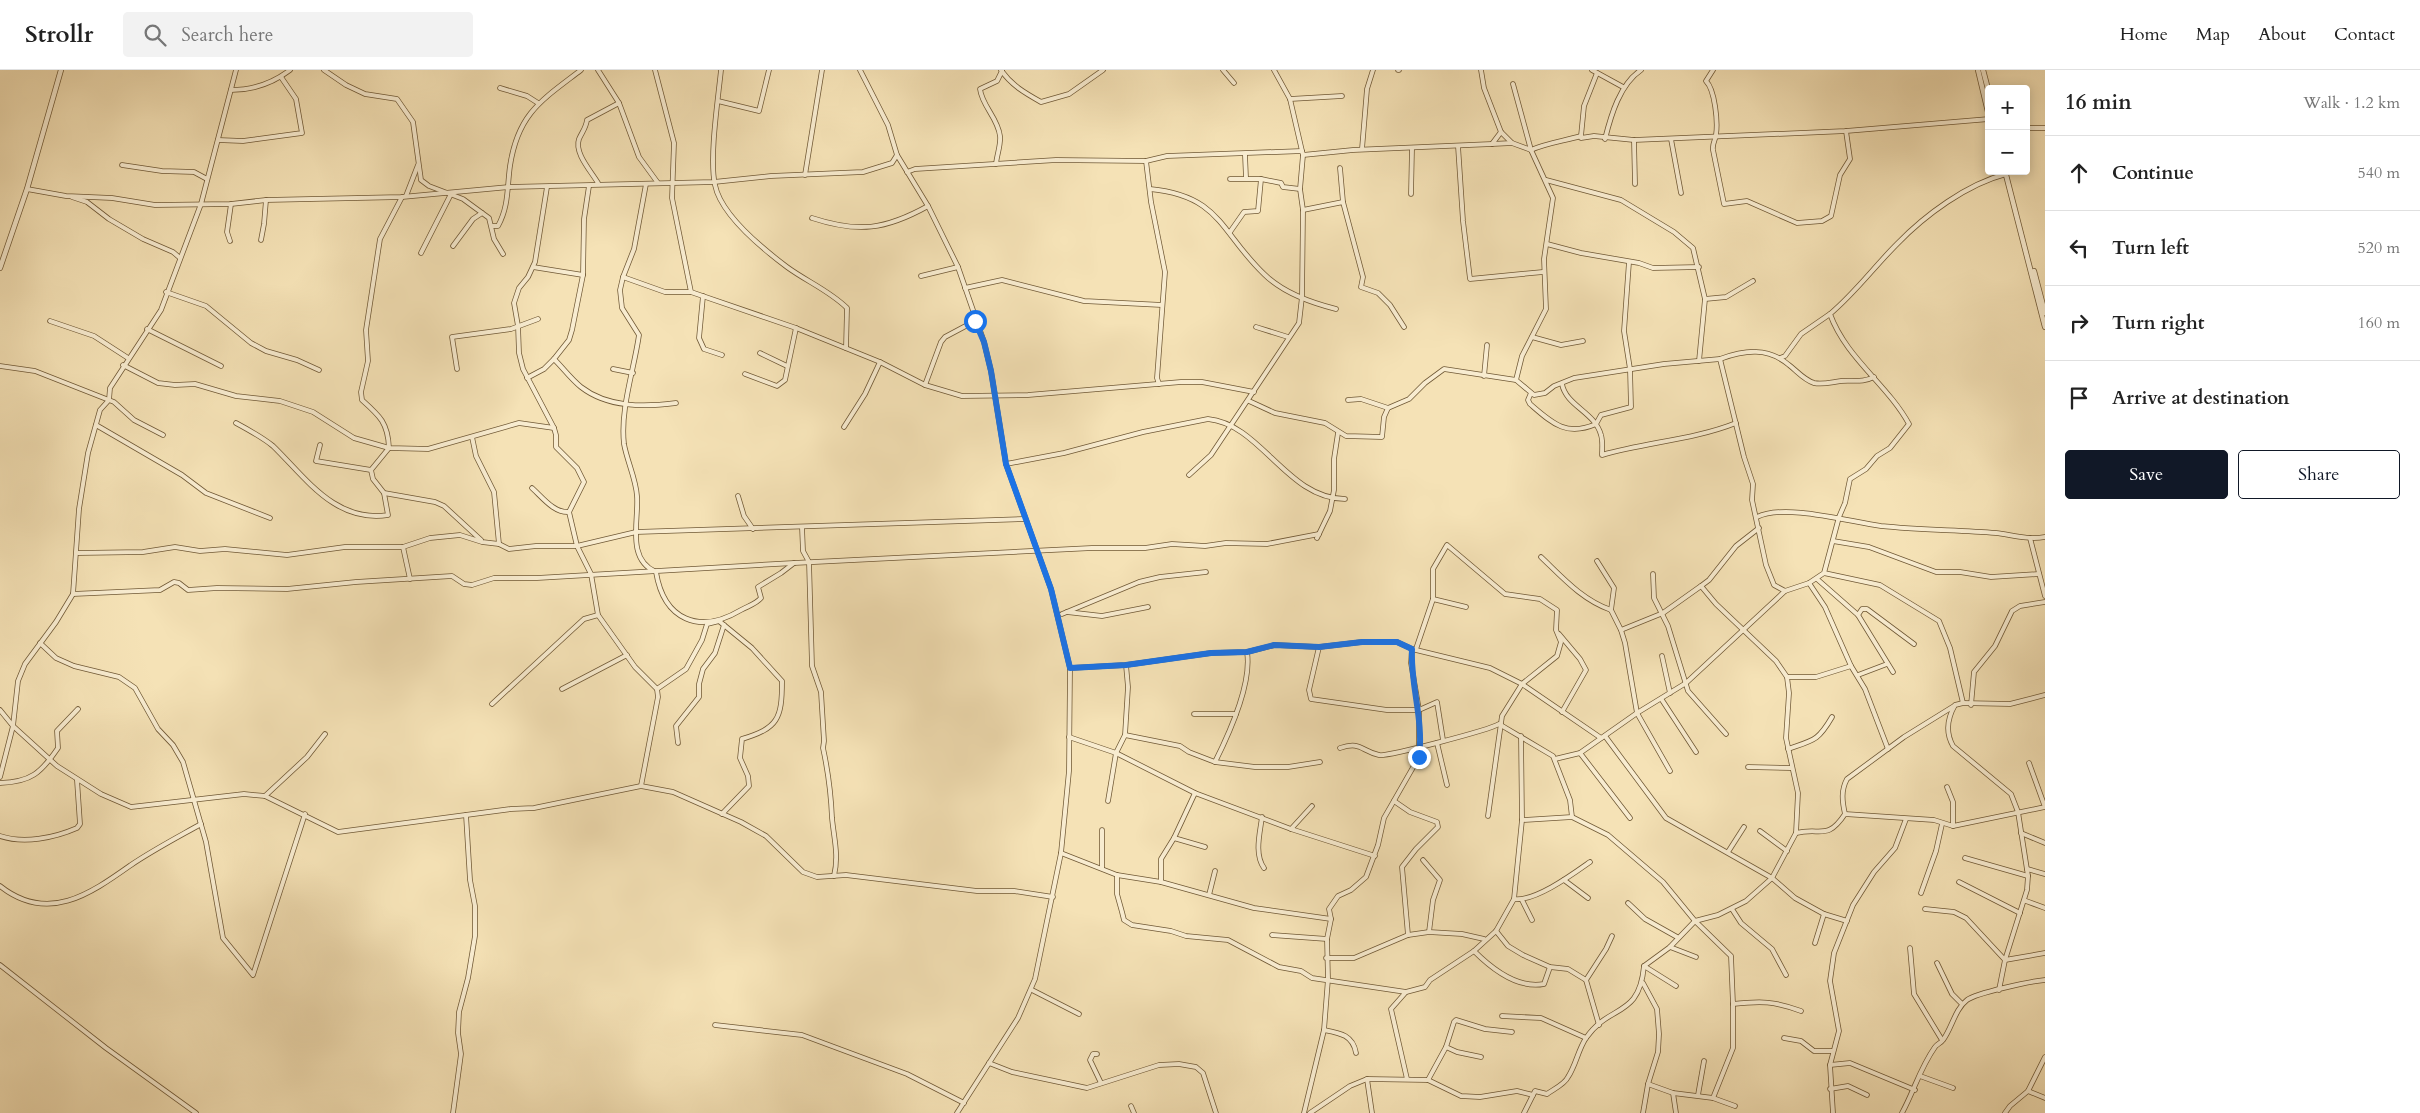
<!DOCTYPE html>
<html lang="en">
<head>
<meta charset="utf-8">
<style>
	body { margin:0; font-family:Cardo,serif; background:#f2f2f2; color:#222 }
	.controls { position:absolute; right:15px; top:15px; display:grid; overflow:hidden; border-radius:5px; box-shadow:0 2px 12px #0003 }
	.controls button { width:45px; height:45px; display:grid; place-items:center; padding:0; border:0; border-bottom:1px solid #e0e0e0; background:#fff; color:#222; font:25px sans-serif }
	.stop { position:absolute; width:15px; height:15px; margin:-11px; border:4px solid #1a73e8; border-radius:50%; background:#fff }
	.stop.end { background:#1a73e8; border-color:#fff; box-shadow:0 1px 5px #0008 }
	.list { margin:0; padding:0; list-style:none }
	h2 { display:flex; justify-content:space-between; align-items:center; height:65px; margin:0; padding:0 20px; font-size:21px }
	h2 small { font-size:16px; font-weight:400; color:#767676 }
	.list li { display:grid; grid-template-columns:32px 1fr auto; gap:15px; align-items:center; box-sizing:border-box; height:75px; padding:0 20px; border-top:1px solid #e0e0e0 }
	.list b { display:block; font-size:19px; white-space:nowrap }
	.list em { font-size:16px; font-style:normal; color:#767676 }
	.actions { display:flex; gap:10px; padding:15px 20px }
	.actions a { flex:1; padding:11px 0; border:1px solid #111827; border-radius:5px; text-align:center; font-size:18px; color:#111827 }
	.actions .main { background:#111827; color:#fff }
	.icon { flex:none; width:28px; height:28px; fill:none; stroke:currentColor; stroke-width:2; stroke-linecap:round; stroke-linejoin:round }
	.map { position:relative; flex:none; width:2045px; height:1043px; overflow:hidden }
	header { display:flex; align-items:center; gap:30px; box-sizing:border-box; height:70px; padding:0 25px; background:#fff; border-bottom:1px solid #e0e0e0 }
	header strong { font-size:24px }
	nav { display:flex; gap:28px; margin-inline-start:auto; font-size:18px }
	.search { width:350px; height:45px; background:#f2f2f2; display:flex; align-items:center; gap:12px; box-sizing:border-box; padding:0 18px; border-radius:5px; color:#767676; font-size:19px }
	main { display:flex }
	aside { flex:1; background:#fff }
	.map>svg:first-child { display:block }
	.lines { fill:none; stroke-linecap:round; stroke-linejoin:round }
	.minor-casing { stroke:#705936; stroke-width:5.5 }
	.tertiary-casing { stroke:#705936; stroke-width:6 }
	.minor { stroke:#f8ecd0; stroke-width:4 }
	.tertiary { stroke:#f8ecd0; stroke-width:4.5 }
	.route { stroke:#1a73e8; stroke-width:6 }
</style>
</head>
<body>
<header>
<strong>Strollr</strong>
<div class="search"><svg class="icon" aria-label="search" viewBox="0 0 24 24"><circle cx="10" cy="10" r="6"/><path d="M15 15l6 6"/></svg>Search here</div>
<nav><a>Home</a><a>Map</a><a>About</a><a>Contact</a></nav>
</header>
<main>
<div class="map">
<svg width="2045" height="1043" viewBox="0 0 2045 1043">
	<rect width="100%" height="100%" fill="#f5e2b6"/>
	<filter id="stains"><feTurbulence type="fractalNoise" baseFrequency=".004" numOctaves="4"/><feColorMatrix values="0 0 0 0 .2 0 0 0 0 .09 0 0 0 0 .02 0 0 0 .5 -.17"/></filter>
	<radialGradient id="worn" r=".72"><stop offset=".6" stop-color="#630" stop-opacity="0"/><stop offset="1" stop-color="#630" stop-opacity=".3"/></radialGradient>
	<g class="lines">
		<defs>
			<g id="minor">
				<path d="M324,0l22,15 19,9 32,5 16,23 8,58 8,6 34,13 26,19 5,21 9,15"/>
				<path d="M598,0l21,33 20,54 19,26"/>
				<path d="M655,0l19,73 -2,55 19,94 105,36 84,34 45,23 37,11 66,-1 153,-13h21l52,10"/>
				<path d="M721,0c-3,30 -12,88 -6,115 6,30 48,64 72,82 19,14 43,24 60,41l-1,40"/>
				<path d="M860,0l28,55 9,30 31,51 30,61 26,75 7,29 15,93 45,125 19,79 -1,103 -8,82 -26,126 -17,39 -61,95"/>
				<path d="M1001,0c10,15 24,23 40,32l28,-8 34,-24"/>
				<path d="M1223,0l11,13"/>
				<path d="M1274,0l16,29 12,52"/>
				<path d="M1398,0h1"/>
				<path d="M1481,0l3,18 17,44 11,11"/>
				<path d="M1592,0l31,17"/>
				<path d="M1713,0l-7,11c9,9 12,41 10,54 -1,6 -4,9 -3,15l11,54 23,-3 50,22 25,-2 9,-5 9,-41 10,-16 -4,-28"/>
				<path d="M1513,14l18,66 22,48 -9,61 2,50 -24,47 -6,24 18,15 11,-2 9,-7 20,-8 90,-14 56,-5 24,98 9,27 -1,16 14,65 8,20 11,6 24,-8 15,-10 15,-56 6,-14 5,-24 16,-10 11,-13 13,-8 19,-24c-22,-40 -63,-66 -79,-110 25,-21 44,-47 67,-70 28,-29 70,-60 109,-70"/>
				<path d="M500,18l27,8 11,7"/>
				<path d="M231,20c22,0 42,-7 59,-20"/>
				<path d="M1290,29l52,-3"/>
				<path d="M718,31l41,10 10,-41"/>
				<path d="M2026,58h19"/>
				<path d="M1581,66l3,-30 13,-33"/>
				<path d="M1605,69c6,-24 15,-55 36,-69"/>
				<path d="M1671,69l10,54"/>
				<path d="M218,70l25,1 59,-8 -6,-34 -15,-22"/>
				<path d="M1634,70l1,44"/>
				<path d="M1492,74l9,-12"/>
				<path d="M1458,76l5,75 7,58 73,-7"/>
				<path d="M1362,79l5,-60 6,-19"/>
				<path d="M1245,85l1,23"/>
				<path d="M1146,91l5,41 14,70 -8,106 2,6"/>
				<path d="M996,94c1,-10 5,-19 4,-28 -2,-18 -18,-30 -20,-47l17,-8 5,-10"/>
				<path d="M122,95l40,6 32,1 13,7"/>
				<path d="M1340,98l3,34"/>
				<path d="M907,102l8,-3 141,-9 90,1 21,-5 135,-5 1,4 50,-5 139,-6 20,-1 19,7c16,-7 33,-9 50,-14v2l13,-2 40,4 212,-9 143,-12"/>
				<path d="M805,105l17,-105"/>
				<path d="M1230,109h31l20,4 2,4 17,2"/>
				<path d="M1546,110l75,20 53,32 19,16 12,51 -6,62"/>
				<path d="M598,113c-7,-12 -24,-30 -19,-44 3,-7 7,-11 8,-19l32,-17"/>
				<path d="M646,114l-12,65 -11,28 -3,13 2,18 17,27c-5,35 -19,74 -15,109 3,17 12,35 13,52 2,25 -11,63 19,76 8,48 43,63 85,38 7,-4 15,-6 20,-12l-3,-11 23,-14 13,-10 298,-15h53l27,-4 33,2 21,-3 41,1 52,-10"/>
				<path d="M589,116l-5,33 -1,56 -11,55 -3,10 -15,19c9,9 17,20 27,28 27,21 64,20 95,16"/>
				<path d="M27,119l39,7 46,2 43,7 76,-1 35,-4 136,-3 107,-10 205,-5 57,-6 92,-4 29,-9 5,-8"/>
				<path d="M1150,119c71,7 70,43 114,85 18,18 48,29 72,35"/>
				<path d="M1411,124l1,-46"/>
				<path d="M406,126l12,-31"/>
				<path d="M72,127l15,5 22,17 34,20 30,13 7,6"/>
				<path d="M402,127l-22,42 -14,91 2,31 -7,31 1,8c18,16 26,23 27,48l39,1 91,-26 35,5"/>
				<path d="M1303,140l40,-8 20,75 -2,10 17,6 12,12 14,22"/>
				<path d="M812,148c46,15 73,12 116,-12"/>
				<path d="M492,156h6c11,-20 9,-39 12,-60 8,-53 32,-66 71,-96"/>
				<path d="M1230,162l14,-20 14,-1 3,-32"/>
				<path d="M261,170l3,-16 2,-24"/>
				<path d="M230,171l-3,-9 4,-28"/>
				<path d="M1547,174l34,9 58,10 14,5 46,-1"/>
				<path d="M453,176l20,-27 9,-6"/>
				<path d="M421,183l30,-59"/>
				<path d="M533,197l50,8"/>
				<path d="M921,206l37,-9"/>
				<path d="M623,207l42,15h26"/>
				<path d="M965,218l37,-8 82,21 78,4"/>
				<path d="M166,222l40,14 45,37 15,8 31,9 22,10"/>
				<path d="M703,226l-4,42 5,11 18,6"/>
				<path d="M1705,229l21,-2 27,-16"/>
				<path d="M50,251l44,15 34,22"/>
				<path d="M1256,257l32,10"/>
				<path d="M147,259l74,37"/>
				<path d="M1532,267l29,8 22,-4"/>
				<path d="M760,283l27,13"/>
				<path d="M1780,288l5,-2 16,-22 29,-20"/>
				<path d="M1720,289c25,-9 48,-12 69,6 8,6 15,15 25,18 9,2 18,-1 27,-2 13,-1 21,2 33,-4"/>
				<path d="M123,295l35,18 17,2 20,-1 41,12 44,5 33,11 41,26 35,10 -18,22 2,9 11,14 51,9 9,4 37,34"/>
				<path d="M0,296l35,5 79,31 20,18 29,15"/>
				<path d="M457,299l-5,-32 59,-8 27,-10"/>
				<path d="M613,299l20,4"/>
				<path d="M745,304l32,12 8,-6 11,-52"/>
				<path d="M1484,306l3,-31"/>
				<path d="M527,308l17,-9 10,-10"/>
				<path d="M1562,314c4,22 33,28 39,51 2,6 1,14 1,20 45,-13 91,-15 134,-32"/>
				<path d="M925,315l16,-43 4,-5 30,-16"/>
				<path d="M1531,323l-3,7 2,4c22,19 36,33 66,20l5,-9 30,-8 -1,-38 -6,-38 5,-69"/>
				<path d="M1348,330l13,-1 27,9"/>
				<path d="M1249,331l26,12 50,10 21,13 36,1 2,-20 4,-9 21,-9 16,-16 19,-14 72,11"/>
				<path d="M236,353c13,7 26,14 37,23 33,32 62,77 115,69l-4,-22"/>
				<path d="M96,355l86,50 24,18 64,25"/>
				<path d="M844,357l21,-33 15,-32"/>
				<path d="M472,367l4,19 18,36 5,52"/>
				<path d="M320,375l-4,16 55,9"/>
				<path d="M1006,394l58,-11 79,-21 65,-13c53,5 79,80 137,80"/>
				<path d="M1189,405l22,-20 88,-132 3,-26 1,-87 -3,-21 3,-34"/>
				<path d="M532,418c11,10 22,25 37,24l15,-30 -7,-14 -21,-21v-12l-2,-7 -31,-59 -4,-16 -1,-27 -4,-23 5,-15 9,-11 7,-15 12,-75"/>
				<path d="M738,426l6,20 9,13"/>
				<path d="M569,442l8,34 14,28 7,41 37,52 22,22"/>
				<path d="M1757,447c28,-14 93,5 124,9 38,4 77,4 115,7 16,2 32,7 49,4"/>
				<path d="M802,457l1,24 6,11 3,104 9,26 3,49 -1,7c5,23 8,46 9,70 2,21 7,37 2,58"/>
				<path d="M1317,468l13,-27 4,-21v-31l4,-26"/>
				<path d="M2030,468l15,58"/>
				<path d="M1833,471l36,6 67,25h24l31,5 48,-3"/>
				<path d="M403,477l7,32"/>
				<path d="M78,483l65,-1 32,-5 25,4 25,-2 62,6 58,-8h58l27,-9 30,-3 22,7 17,2 10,5 27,-3h41l59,-14 389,-13"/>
				<path d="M1541,487c21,20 41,43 70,53"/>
				<path d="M1597,491l17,27 -3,22 10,20 4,13 12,70 33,58"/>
				<path d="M1824,503l56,12 59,36 11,27 13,55"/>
				<path d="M1653,504l1,24 14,28 20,65 38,43"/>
				<path d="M1817,509l41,36 35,57"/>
				<path d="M1809,513l16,24 26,59 14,23 23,60"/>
				<path d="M1701,516l15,18 60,57 11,16 2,16 -3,45 12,55 -2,40"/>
				<path d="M73,524l87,-4 14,-8 5,1 9,7 29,-2 70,1 69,-7 96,-6 12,8 8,1 22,-7h43l257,-15"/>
				<path d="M1433,529l33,8"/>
				<path d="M1067,542l35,4 46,-9"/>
				<path d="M1062,544l77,-32 21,-5 46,-5"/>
				<path d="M1858,545l4,-6h5l47,35"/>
				<path d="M1621,560l42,-17 38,-27 8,-6 27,-34 23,-18"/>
				<path d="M1559,564l21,25 6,11 -24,42"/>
				<path d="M40,573l16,15 18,8 45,11 16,11 23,41 15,16 10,17 23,80 17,96 30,37 52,-161"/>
				<path d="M1319,577l-10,43 2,9 76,11h32l18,-8 6,38"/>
				<path d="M1416,579l17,-50v-30l14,-24 58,49 35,5 17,11 -1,20 5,12 -4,14 -35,28 -20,32 -14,100"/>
				<path d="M1662,586l8,37"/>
				<path d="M1070,598l56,-3 85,-12 36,-1 28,-7 44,2 43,-5h35l15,7 78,19 32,16 79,54"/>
				<path d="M1858,605l29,-11"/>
				<path d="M1787,607h29l35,-11"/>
				<path d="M562,619l65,-34"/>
				<path d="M1662,630l34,52"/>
				<path d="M492,634l80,-74 12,-11 14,-4"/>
				<path d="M1971,635l3,-33 21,-26 17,-35 8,-5 25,-4"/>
				<path d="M0,640l13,16 44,40 44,28 30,13 113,-13 21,2 73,36 173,-23 23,-1 107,-22 32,6 68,30 25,14 37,36 14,5 29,-2 131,16h37l39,6"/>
				<path d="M1194,644h42"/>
				<path d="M1125,665l55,11 9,6 26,10 40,5h33l32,-5"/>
				<path d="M1605,666l61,82 106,60 23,20 29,16 23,7"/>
				<path d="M1069,667l47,16 79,40 96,36 84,27"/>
				<path d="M678,673l-2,-17 23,-29v-13l4,-15 12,-16 9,-28"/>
				<path d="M1437,673l10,42"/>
				<path d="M1340,678c21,-7 21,3 39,7 8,2 110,-25 120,-31l54,32 17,44 2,17"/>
				<path d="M1788,679c26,-9 30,-8 44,-32"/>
				<path d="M1580,683l50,65"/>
				<path d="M1555,689l25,-6 57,-40 49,-30 99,-92"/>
				<path d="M1215,692c14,-28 37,-79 32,-110"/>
				<path d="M1748,697l43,1"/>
				<path d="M0,707l13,-51 5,-45 7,-17 31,-42 17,-28 6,-85 9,-56 12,-43 9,-10 1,-12 51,-78 40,-106 35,-134"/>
				<path d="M0,713c31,-1 41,-10 58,-35l-1,-17 21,-22"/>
				<path d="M641,716l17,-89 -1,-8 29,-20 16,-29 5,-16 12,-3 33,27 30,33c0,38 -4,47 -40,58l-2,19 8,18 1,10 -27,28"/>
				<path d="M1947,717l6,15v24"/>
				<path d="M265,726l42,-39 18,-23"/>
				<path d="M1108,731l8,-48 9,-18 3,-48 -2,-22"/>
				<path d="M1394,731l16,11 27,10 1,5 -22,22 -14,18 6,68"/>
				<path d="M1845,744c-3,-13 -4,-24 2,-35l57,-42 50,-31"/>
				<path d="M1262,747c-2,16 -8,37 2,51"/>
				<path d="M1522,750l50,-3 36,18 55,47 32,39 36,35 2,48c28,-3 41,-3 68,7"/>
				<path d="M1291,759l21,-23"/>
				<path d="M1102,760v38"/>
				<path d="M1760,761l27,20"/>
				<path d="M2021,763l24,10"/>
				<path d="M0,766c24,8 54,2 77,-8l3,-4 -3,-44"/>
				<path d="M1174,768l31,9"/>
				<path d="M1728,782l16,-25"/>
				<path d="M1061,783l56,22 44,7 93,26 77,11"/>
				<path d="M1965,788l63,18"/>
				<path d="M1423,790l17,20 -7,20 -4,32"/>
				<path d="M2027,799l18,5"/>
				<path d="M1117,805v19l5,18 2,8 8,5 39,6 15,5 42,4 51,27 22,4 11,7 94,14 -15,17 16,70"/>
				<path d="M1564,810l24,18"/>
				<path d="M1161,812v-23l13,-21 21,-45"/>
				<path d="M1959,812l61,31"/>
				<path d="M0,816c48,38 90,8 131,-21 22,-15 47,-28 70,-41"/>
				<path d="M1921,823l15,-42 6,-27"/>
				<path d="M1209,825l6,-24"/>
				<path d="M1514,829c21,3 59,-25 76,-37"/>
				<path d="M1522,830l10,20"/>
				<path d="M2026,831l19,7"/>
				<path d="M1628,833l17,16 32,18"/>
				<path d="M1732,839l9,14 31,26 14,26"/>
				<path d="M1925,839l29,3 12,6 39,42 40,-7"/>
				<path d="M1496,861l12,15 15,9 27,12 18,2 18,11 13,45"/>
				<path d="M1272,865l55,4"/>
				<path d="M1815,873l9,-29"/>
				<path d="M1670,877l26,10"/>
				<path d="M1910,878l4,46 28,46"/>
				<path d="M1474,881c17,17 44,38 70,33l6,-17"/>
				<path d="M1326,888h28l54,-23 21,-3 33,2 22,5"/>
				<path d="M1937,893l15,31 10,10"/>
				<path d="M0,895l106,83 90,65"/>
				<path d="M1644,896l32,20"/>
				<path d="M1586,910l20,-31 6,-13"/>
				<path d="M1643,913l14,26 2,25 -1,18 -10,32 -5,29"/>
				<path d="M1032,920l47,24"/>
				<path d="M1999,920l6,-30 22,-70 1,-14 -10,-64 -7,-18 -58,-48c-8,-14 -6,-27 2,-41l8,-2 47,1 35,-9"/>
				<path d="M1406,922l19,-5 5,-7 44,-29 22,-20 18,-32 8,-79 -1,-84"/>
				<path d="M1502,946l39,2 45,20"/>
				<path d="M715,955l87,10 105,39 57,29"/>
				<path d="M1324,960c16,3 29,5 32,23"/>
				<path d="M1784,968l17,3 13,10h18"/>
				<path d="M1446,977l11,5 24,5"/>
				<path d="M1097,984h-4l-3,6 11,23"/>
				<path d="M989,993l23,9 75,16 72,-23 20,-1 17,3 7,6 13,40"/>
				<path d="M1830,995l20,-2 65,27"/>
				<path d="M1920,1006l33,12"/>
				<path d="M1367,1009l5,34"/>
				<path d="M1428,1010l18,-33 8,-25 2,-2 29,9 27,3"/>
				<path d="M1648,1014l25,9 40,5 22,8"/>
				<path d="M1830,1019l18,-3 19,9"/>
				<path d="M2028,1021l17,7"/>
				<path d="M1673,1023l3,20"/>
				<path d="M1698,1025l6,-34"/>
				<path d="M1713,1028l20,-50v-44"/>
				<path d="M1131,1036l3,7"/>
				<path d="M453,1043l8,-59 -3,-21 1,-21 9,-34 7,-42v-30l-5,-26 -4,-65"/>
				<path d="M1304,1043l20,-83 4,-51 -1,-40 4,-20 -2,-10 9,-13 13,-6 15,-13 12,-32 6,-27 35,-61v-47l-8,-47 1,-14"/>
				<path d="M1310,1043l40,-27 17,-7 61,1 33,16 19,1 37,-6 16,4"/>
				<path d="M1524,1043l11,-22 12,3c7,-5 18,-10 21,-17 8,-12 10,-27 18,-39 24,-35 53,-19 58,-72l26,-19 25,-26 23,-6 28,-14 26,-23 24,-45c25,-6 31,8 49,-19l89,6 19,6 92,-19 -16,-44"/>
				<path d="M1833,1043l-3,-48 9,-34 -9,-50 4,-28 19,-48 21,-33 21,-24 11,-29"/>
				<path d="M1902,1043c12,-22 18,-45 33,-66 2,-3 6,-4 8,-7 9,-12 12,-31 24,-40 9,-7 65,-19 78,-20"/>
				<path d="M2005,1043l5,-7 18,-15 17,-34"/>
			</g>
			<g id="tertiary">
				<path d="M1978,0l11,46"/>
				<path d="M1983,0l6,23"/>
				<path d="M2005,101l40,156"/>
				<path d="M0,198l27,-79 34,-119"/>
				<path d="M2034,201l11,42"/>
			</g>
		</defs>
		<use href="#minor" class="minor-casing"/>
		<use href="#tertiary" class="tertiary-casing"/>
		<use href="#minor" class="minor"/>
		<use href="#tertiary" class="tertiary"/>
	</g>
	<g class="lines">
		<path class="route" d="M975,251l9,21 7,29 15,93 45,125 19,79 56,-3 85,-12 36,-1 27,-7 45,2 43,-5h35l15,7c-2,35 12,71 7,108"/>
	</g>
	<rect width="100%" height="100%" filter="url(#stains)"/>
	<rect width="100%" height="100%" fill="url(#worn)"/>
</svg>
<div class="controls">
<button>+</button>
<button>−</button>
</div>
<div class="stop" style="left:975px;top:251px"></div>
<div class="stop end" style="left:1419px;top:687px"></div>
</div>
<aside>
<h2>16 min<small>Walk · 1.2 km</small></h2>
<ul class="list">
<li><svg class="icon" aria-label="ahead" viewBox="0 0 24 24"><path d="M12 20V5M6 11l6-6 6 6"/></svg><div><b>Continue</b></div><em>540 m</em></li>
<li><svg class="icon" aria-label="left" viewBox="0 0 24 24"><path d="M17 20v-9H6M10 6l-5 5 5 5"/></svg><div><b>Turn left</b></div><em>520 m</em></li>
<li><svg class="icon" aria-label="right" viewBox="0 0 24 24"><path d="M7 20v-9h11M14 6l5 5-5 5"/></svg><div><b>Turn right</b></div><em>160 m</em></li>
<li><svg class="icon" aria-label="arrive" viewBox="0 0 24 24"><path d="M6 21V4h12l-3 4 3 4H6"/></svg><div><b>Arrive at destination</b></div></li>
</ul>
<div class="actions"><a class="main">Save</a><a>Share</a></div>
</aside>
</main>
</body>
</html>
